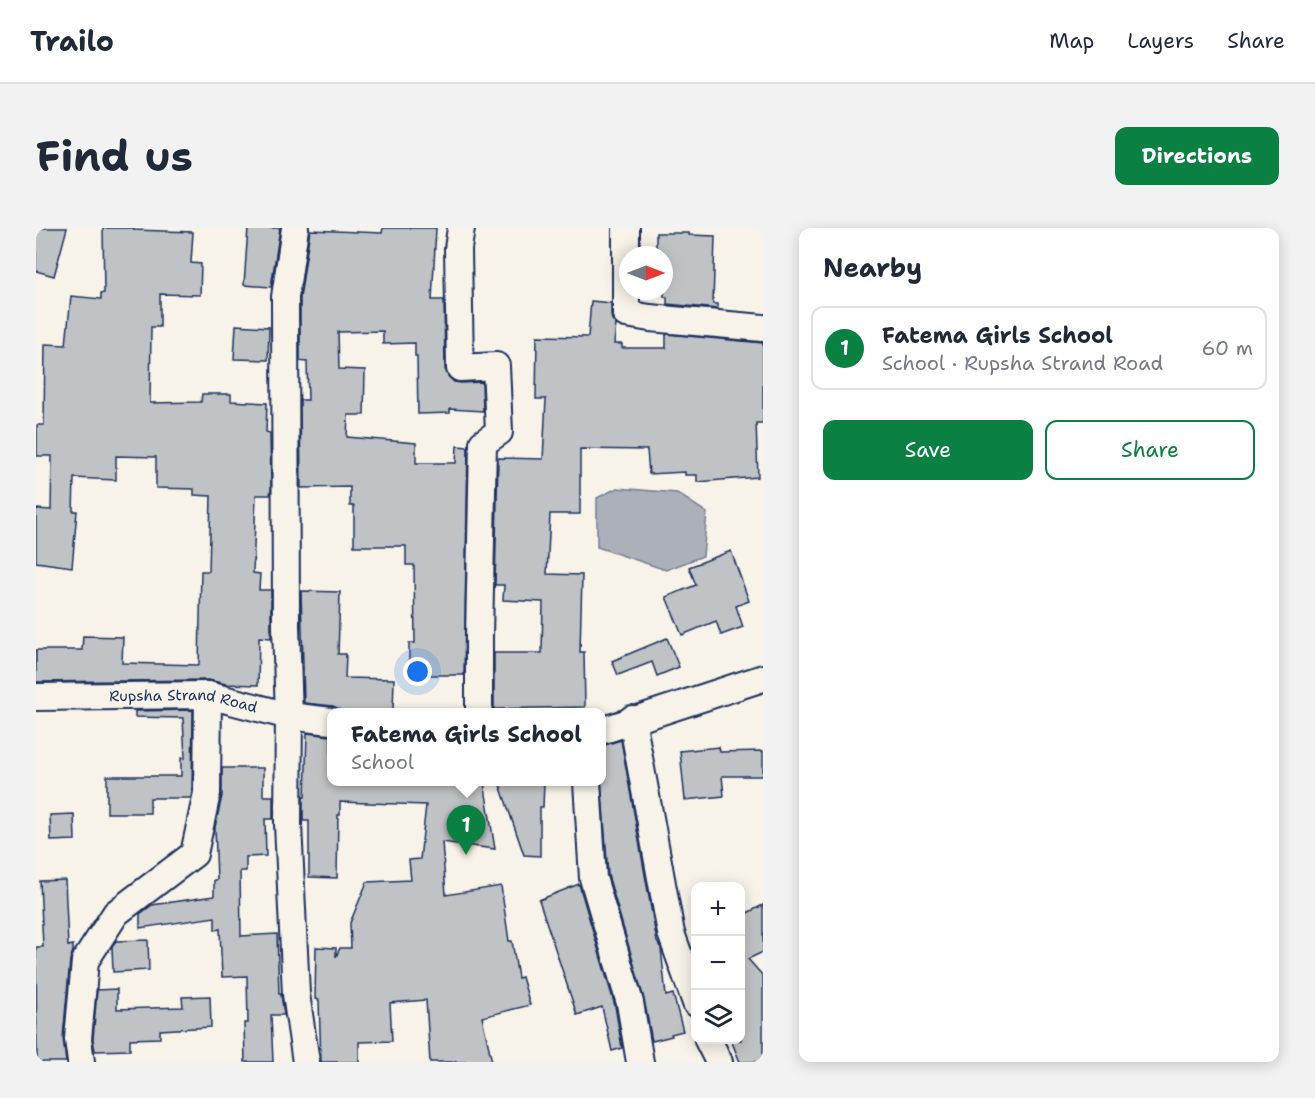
<!DOCTYPE html>
<html lang="en">
<head>
<meta charset="utf-8">
<style>
	body { margin:0; font-family:"Shantell Sans",sans-serif; background:#f2f2f3; color:#1f2937 }
	.controls { position:absolute; right:18px; bottom:18px; display:grid; overflow:hidden; border-radius:12px; box-shadow:0 3px 15px #0003 }
	.controls button { width:54px; height:54px; display:grid; place-items:center; padding:0; border:0; border-bottom:2px solid #e0e1e3; background:#fff; color:#1f2937; font:30px sans-serif }
	.compass { position:absolute; left:583px; top:18px; width:54px; height:54px; border-radius:50%; background:#fff; box-shadow:0 3px 15px #0003; rotate:90deg }
	.you { position:absolute; left:382px; top:444px; width:21px; height:21px; margin:-15px; border:4px solid #fff; border-radius:50%; background:#1a73e8; box-shadow:0 0 0 9px #1a73e833 }
	.badge { display:grid; place-items:center; width:39px; height:39px; border-radius:50%; background:#0b8043; color:#fff; font-size:20px; font-weight:700 }
	.pin { position:absolute; translate:-50% -50px; filter:drop-shadow(0 2px 3px #0008) }
	.pin::after { content:''; position:absolute; top:32px; width:21px; height:18px; background:inherit; clip-path:polygon(0 0,100% 0,50% 100%) }
	.popup { position:absolute; left:291px; top:480px; width:279px; height:78px; box-sizing:border-box; display:grid; place-content:center; border-radius:12px; background:#fff; filter:drop-shadow(0 2px 4px #0005); font-size:20px; white-space:nowrap; color:#747a83 }
	.popup b { font-size:22px; color:#1f2937 }
	.popup::after { content:''; position:absolute; left:50%; top:100%; margin-left:-12px; border:12px solid transparent; border-top-color:#fff }
	.list { margin:0; padding:0; list-style:none }
	h2 { display:flex; justify-content:space-between; align-items:center; height:78px; margin:0; padding:0 24px; font-size:26px }
	h2 small { font-size:20px; font-weight:400; color:#747a83 }
	.list li { display:grid; grid-template-columns:39px 1fr auto; gap:18px; align-items:center; box-sizing:border-box; height:84px; margin:0 12px 12px; padding:0 12px; border:2px solid #e0e1e3; border-radius:12px }
	.list b { display:block; font-size:22px; white-space:nowrap }
	.list p { margin:0; font-size:20px; white-space:nowrap; color:#747a83 }
	.list em { font-size:20px; font-style:normal; color:#747a83 }
	.actions { display:flex; gap:12px; padding:18px 24px }
	.actions a { flex:1; padding:14px 0; border:2px solid #0b8043; border-radius:12px; text-align:center; font-size:21px; color:#0b8043 }
	.actions .main { background:#0b8043; color:#fff }
	.icon { flex:none; width:33px; height:33px; fill:none; stroke:currentColor; stroke-width:2; stroke-linecap:round; stroke-linejoin:round }
	.map { position:relative; flex:none; width:727px; height:834px; overflow:hidden; border-radius:12px }
	header { display:flex; align-items:center; gap:36px; box-sizing:border-box; height:84px; padding:0 30px; background:#fff; border-bottom:2px solid #e0e1e3 }
	header strong { font-size:28px }
	nav { display:flex; gap:33px; margin-inline-start:auto; font-size:21px }
	.intro { display:flex; align-items:center; justify-content:space-between; box-sizing:border-box; height:144px; padding:0 36px }
	h1 { margin:0; font-size:42px }
	.button { padding:15px 27px; border-radius:12px; background:#0b8043; color:#fff; font-size:21px; font-weight:700 }
	main { display:flex; gap:36px; padding:0 36px }
	aside { flex:1; background:#fff; border-radius:12px; box-shadow:0 3px 15px #0003 }
	.map>svg:first-child { display:block }
	.water { fill:#acb0b9; stroke:#727c95; stroke-width:1.5 }
	.building { fill:#c0c3c5; stroke:#1b2f5e; stroke-width:1.5 }
	.lines { fill:none; stroke-linecap:round; stroke-linejoin:round }
	.minor-casing { stroke:#1b2f5e; stroke-width:30 }
	.minor { stroke:#f7f3e8; stroke-width:26 }
	.labels { text-anchor:middle; stroke-width:6; stroke-linejoin:round; paint-order:stroke }
	.street-label { font-size:15px; fill:#1b2f5e; stroke:#f7f3e8 }
</style>
</head>
<body>
<header>
<strong>Trailo</strong>
<nav><a>Map</a><a>Layers</a><a>Share</a></nav>
</header>
<div class="intro"><h1>Find us</h1><a class="button">Directions</a></div>
<main>
<div class="map">
<svg width="727" height="834" viewBox="0 0 727 834">
	<rect width="100%" height="100%" fill="#f7f3e8"/>
	<filter id="ink" filterUnits="userSpaceOnUse"><feTurbulence type="fractalNoise" baseFrequency=".0167" numOctaves="2"/><feDisplacementMap in="SourceGraphic" scale="12" xChannelSelector="R" yChannelSelector="G"/><feConvolveMatrix kernelMatrix="1 2 1 2 8 2 1 2 1" color-interpolation-filters="sRGB"/></filter>
	<g filter="url(#ink)">
		<path class="water" d="M581,260l60,5 30,20 -4,43 -37,14 -69,-23v-49z"/>
		<g class="building">
			<path d="M0,0h31l-13,48 -18,-5z"/>
			<path d="M67,0h31v2l59,2 -2,31 10,1 -1,31 -40,-1v33h-9l-1,76 51,-1 1,-8h29v7l36,2 -1,29 4,1 1,56 -1,6h-14l-3,78 7,1 -1,16h12v48l-12,-1 -1,48 -32,-1 -18,-4 -172,2v-32h46l1,-14 40,1 -1,26 77,2 2,-94h8l2,-75 -17,-1v-6l-38,-1v-31l-40,-1v24l-42,-2 -1,33h4l-5,56 -36,-5v-53l15,1 1,-54h-15v-31h7l1,-81 21,1 5,-49 30,3v-6h3z"/>
			<path d="M212,0h32l-9,59 -27,-2z"/>
			<path d="M347,0h53l-4,72h12l1,69 3,7 6,6 7,1 21,-1 1,29 -33,-2v4l-32,1 -1,-58h-2v-13l-32,1v-13l-45,1 1,37 26,1 -1,45h-16l-1,22 69,6v20h40l1,-17 11,1 -4,228h-55v-32h6l-1,-78h-8v-19h-52v-40h-4v-19l-49,1 -1,-88h8l-1,-38 -7,-1v-63l10,-68 72,3z"/>
			<path d="M620,5h33v2l26,1 -2,68h5v5l-51,-5v-7h-3v-42h-8z"/>
			<path d="M555,73l20,2v12l1,5 4,4 -2,20h8v4h44v-14l97,9v80h-7l2,54 -61,5v-7h-12v-3l-36,2 -2,-24 -67,-1v65h-30l-3,60 35,1 -2,77h4l1,55 -91,2v-56h48l1,-51 -40,-2 1,-15h-9l3,-127 45,1 3,-60h-10l1,-63 51,1z"/>
			<path d="M200,97l33,2 -1,33 -34,-1z"/>
			<path d="M695,323l18,50 -13,5 7,21 -22,8 -5,-14 -34,14 -16,-38 30,-12 -7,-18z"/>
			<path d="M265,363l39,1 -2,62h8l-1,24 49,1 -1,33h-50l-4,-3 -6,-3 -29,-3z"/>
			<path d="M631,410l12,29 -22,9 -5,-14 -34,13 -6,-14z"/>
			<path d="M157,482l-1,81 -1,7h-41v15h-43v-37h74v-18h4l-2,-40 -48,-1v-6z"/>
			<path d="M271,505l24,3v46h153l11,67 -53,-7 4,53 55,-9 8,55h3l6,37 4,-1 8,28 -48,12 10,45h-62l-4,-62 -36,3 2,38 -33,1v20h-38l-2,-62 -4,-1 1,-52 20,1v9l4,-9h11l-1,-25 17,-41 44,-2 -2,-20 11,-1 6,-54 -86,-3v13h-2l-1,63 -28,-1v-56h-6v-24h2z"/>
			<path d="M585,512l36,202 4,6 5,48 7,-2 10,37 -12,3 1,2 -20,5 -8,-42 -36,-124 -7,-97v-32z"/>
			<path d="M683,519l1,5 43,-1v25h-41l2,20 -39,4 -5,-49z"/>
			<path d="M186,540h41v28h10v23h-8l1,37 -20,1v14h-6l1,65 36,-2 2,60h2l3,21h-13l2,47h-28l-1,-39h4l-1,-47 -25,1 -2,-48 -5,1v-13l-75,11v-14l12,-9 62,-9v-16h3l-2,-53 7,-31z"/>
			<path d="M463,554h45l-1,25h-3v49l-16,-1z"/>
			<path d="M38,586l1,26 -24,1 -1,-26z"/>
			<path d="M29,652l3,66 5,-1v6l-3,9 -7,78 3,24h-29l-1,-115h7l-3,-66z"/>
			<path d="M543,656l36,122 7,42 -10,3 -10,-44 -25,8 -38,-115z"/>
			<path d="M727,677v47l-15,7 15,17v86h-23l-9,-22h10v-124z"/>
			<path d="M112,712l1,30 -36,2 -1,-26 4,-5z"/>
			<path d="M81,761v20l66,-2 -1,-10 28,-1 1,31 -51,3v8l-30,1v11l-35,1 -2,-12 4,-49z"/>
		</g>
		<g class="lines">
			<defs>
				<g id="minor">
					<path d="M259,0l-10,69 1,329 3,90 -1,108 8,170 10,68"/>
					<path d="M425,0l-3,21 2,119 36,-2 3,66 -16,11 -4,195v74"/>
					<path d="M590,0v86l24,4 113,10"/>
					<path id="s1" d="M0,469l172,-2 81,21 42,5"/>
					<path d="M596,491l39,214 25,70"/>
					<path d="M565,503l162,-53"/>
					<path d="M551,554l6,96 37,125 10,59"/>
					<path d="M672,812l11,22"/>
					<path d="M45,834l-3,-23 7,-78 31,-48 78,-59 13,-61 1,-98"/>
				</g>
			</defs>
			<use href="#minor" class="minor-casing"/>
			<use href="#minor" class="minor"/>
		</g>
	</g>
	<g class="labels">
		<g class="street-label">
			<text dy="5" stroke="none"><textPath href="#s1" startOffset="148">Rupsha Strand Road</textPath></text>
		</g>
	</g>
</svg>
<div class="controls">
<button>+</button>
<button>−</button>
<button><svg class="icon" aria-label="layers" viewBox="0 0 24 24"><path d="M12 4l9 5-9 5-9-5zM3 14l9 5 9-5"/></svg></button>
</div>
<svg class="compass" viewBox="-18 -18 36 36"><path d="M0-13l5 13h-10z" fill="#e53935"/><path d="M0 13l5-13h-10z" fill="#747a83"/></svg>
<div class="you"></div>
<div class="pin badge" style="left:430px;top:627px">1</div>
<div class="popup"><b>Fatema Girls School</b>School</div>
</div>
<aside>
<h2>Nearby<small></small></h2>
<ul class="list">
<li><span class="badge">1</span><div><b>Fatema Girls School</b><p>School · Rupsha Strand Road</p></div><em>60 m</em></li>
</ul>
<div class="actions"><a class="main">Save</a><a>Share</a></div>
</aside>
</main>
</body>
</html>
